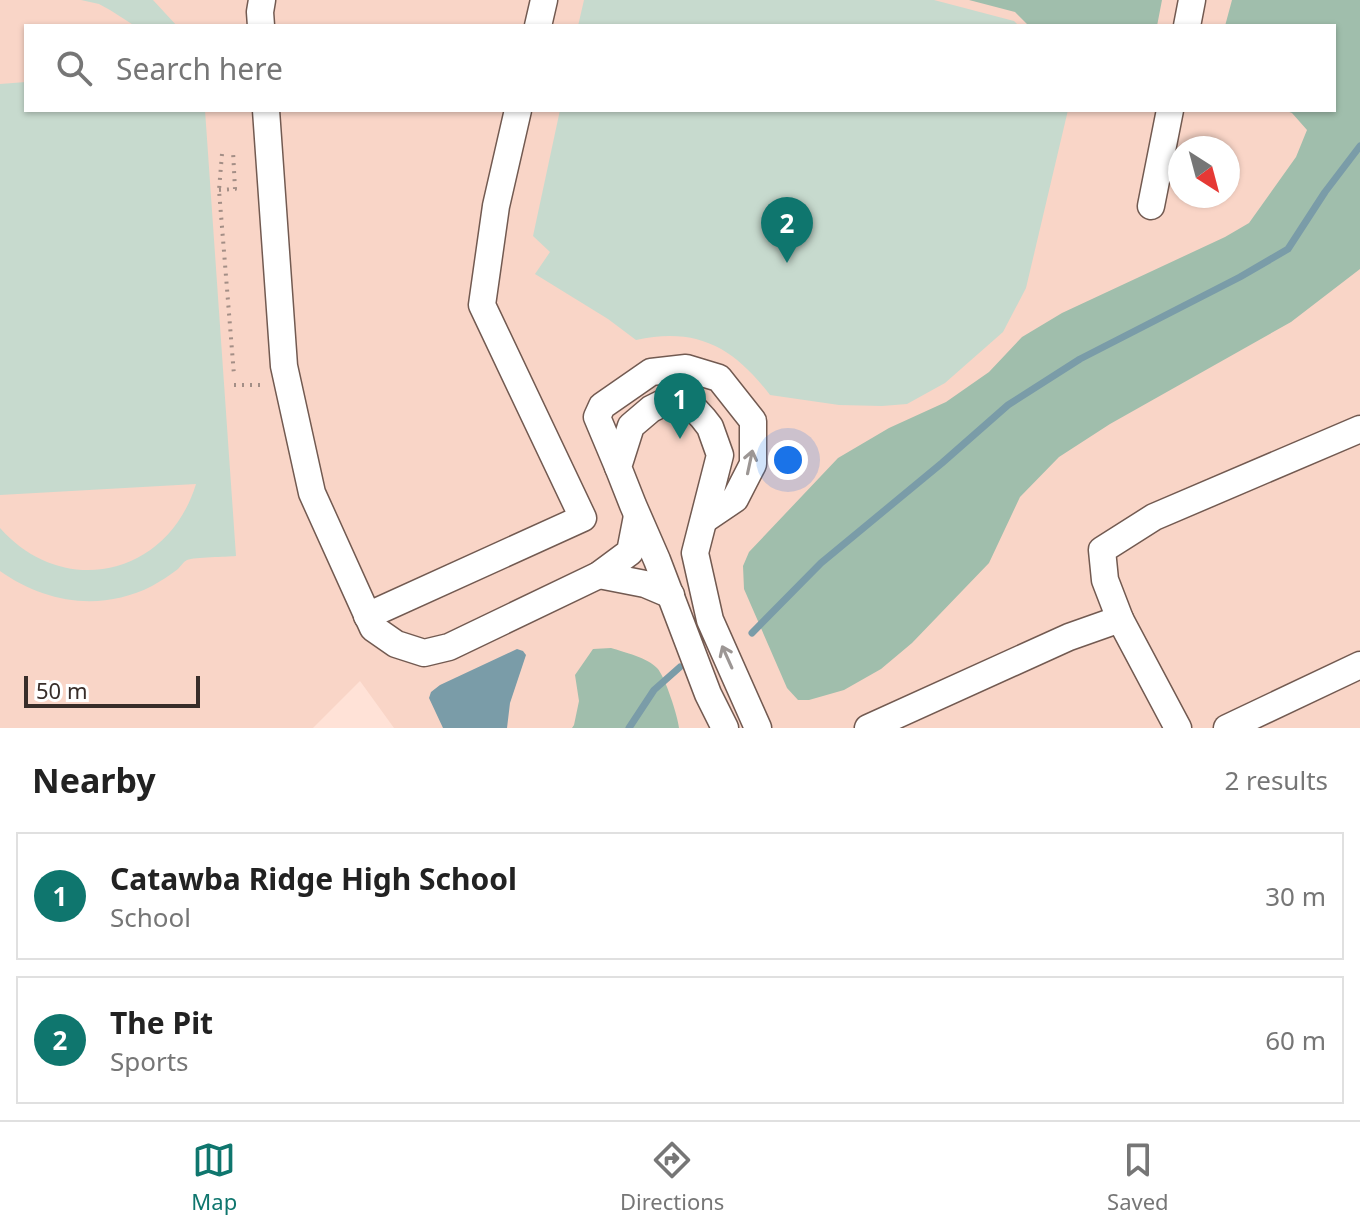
<!DOCTYPE html>
<html lang="en">
<head>
<meta charset="utf-8">
<style>
	body { margin:0; font-family:"Noto Sans",sans-serif; background:#f2f2f2; color:#222 }
	.compass { position:absolute; left:1168px; top:136px; width:72px; height:72px; border-radius:50%; background:#fff; box-shadow:0 2px 6px #0004; rotate:144deg }
	.scale { position:absolute; left:24px; bottom:20px; width:176px; box-sizing:border-box; padding-left:8px; border:4px solid #382d29; border-top:0; font-size:22px; line-height:28px; white-space:nowrap; color:#382d29; -webkit-text-stroke:6px #fff; paint-order:stroke }
	.you { position:absolute; left:788px; top:460px; width:28px; height:28px; margin:-20px; border:6px solid #fff; border-radius:50%; background:#1a73e8; box-shadow:0 0 0 12px #1a73e833 }
	.badge { display:grid; place-items:center; width:52px; height:52px; border-radius:50%; background:#0f766e; color:#fff; font-size:26px; font-weight:700 }
	.pin { position:absolute; translate:-50% -66px; filter:drop-shadow(0 2px 4px #0008) }
	.pin::after { content:''; position:absolute; top:42px; width:28px; height:24px; background:inherit; clip-path:polygon(0 0,100% 0,50% 100%) }
	.list { margin:0; padding:0; list-style:none }
	h2 { display:flex; justify-content:space-between; align-items:center; height:104px; margin:0; padding:0 32px; font-size:34px }
	h2 small { font-size:26px; font-weight:400; color:#767676 }
	.list li { display:grid; grid-template-columns:52px 1fr auto; gap:24px; align-items:center; box-sizing:border-box; height:128px; margin:0 16px 16px; padding:0 16px; border:2px solid #e0e0e0; border-radius:0px }
	.list b { display:block; font-size:30px; white-space:nowrap }
	.list p { margin:0; font-size:26px; white-space:nowrap; color:#767676 }
	.list em { font-size:26px; font-style:normal; color:#767676 }
	.icon { flex:none; width:44px; height:44px; fill:none; stroke:currentColor; stroke-width:2; stroke-linecap:round; stroke-linejoin:round }
	.map { position:relative; flex:none; width:1360px; height:728px; overflow:hidden }
	.search { position:absolute; background:#fff; box-shadow:0 2px 6px #0004; left:24px; right:24px; top:24px; height:88px; display:flex; align-items:center; gap:20px; box-sizing:border-box; padding:0 28px; border-radius:0px; color:#767676; font-size:30px }
	.sheet { height:392px; background:#fff }
	nav { display:flex; justify-content:space-around; align-items:center; box-sizing:border-box; height:112px; border-top:2px solid #e0e0e0; background:#fff; font-size:22px; color:#767676 }
	nav a { display:grid; justify-items:center; gap:4px }
	nav .on { color:#0f766e }
	.map>svg:first-child { display:block }
	.built { fill:#f9d5c7; fill-rule:evenodd }
	.green { fill:#c7dace }
	.forest { fill:#a0beac }
	.water { fill:#7a9ca8 }
	.lines { fill:none; stroke-linecap:round; stroke-linejoin:round }
	.stream { stroke:#7a9ca8; stroke-width:7 }
	.minor-casing { stroke:#725a51; stroke-width:29 }
	.path { stroke:#a38e86; stroke-width:4; stroke-dasharray:2 6; stroke-linecap:butt }
	.minor { stroke:#fff; stroke-width:26 }
	.oneway { stroke:#9c9694 }
</style>
</head>
<body>
<div class="map">
<svg width="1360" height="728" viewBox="0 0 1360 728">
	<rect width="100%" height="100%" fill="#ffe2d7"/>
	<path class="built" d="M0,0h1360v728h-966l-34,-47 -47,47h-313zM26,26h1308v84h-1308zM1180,148h48v48h-48z"/>
	<g class="green">
		<path d="M81,0h72l24,26h-42l-25,-16 -11,-6z"/>
		<path d="M584,0h350l80,21 5,5h-441z"/>
		<path d="M26,82v28h179l31,446c-10,1 -41,1 -49,4 -4,2 -6,6 -9,9 -8,6 -17,12 -26,17 -51,26 -107,17 -152,-15v-43c64,72 168,48 196,-44l-196,11v-411z"/>
		<path d="M560,110h508l-42,178 -23,44 -58,51 -38,21 -25,2 -43,-1 -69,-10c-37,-48 -73,-68 -134,-55l-28,-21 -73,-45 15,-22 -17,-16z"/>
	</g>
	<g class="forest">
		<path d="M969,0h193l-5,26h-128l-14,-14z"/>
		<path d="M1232,0h128v269l-69,53 -181,102 -51,33 -39,40 -31,66 -77,80 -31,26 -37,21 -35,10h-11l-11,-12 -43,-99 -1,-23 6,-14 89,-94 51,-30 57,-26 43,-30 33,-35 40,-24 163,-76 24,-14 47,-66 11,-27 -15,-17 -8,-3h50v-84h-109z"/>
		<path d="M611,648c13,4 37,10 46,20 8,8 21,49 22,60h-107l2,-3 5,-24 -4,-26 18,-26z"/>
	</g>
	<path class="water" d="M517,649l6,2 3,4 -16,48 -3,25h-64l-14,-30 2,-6 9,-7z"/>
	<g class="lines">
		<g class="stream">
			<path d="M752,633l69,-70 121,-100 66,-58 72,-46 160,-82 48,-28 37,-57 35,-46"/>
			<path d="M629,728l25,-38 26,-23"/>
		</g>
		<defs>
			<g id="minor">
				<path d="M261,26l-1,-14 2,-12"/>
				<path d="M538,26l6,-26"/>
				<path d="M1187,26l5,-26"/>
				<path d="M266,110l18,256 28,127 61,135 23,16 28,9 25,-6 150,-72 31,-23 7,-36"/>
				<path d="M1151,206l19,-96"/>
				<path d="M618,467l-21,-50 5,-11 49,-34 35,-4 33,10 34,43v43l-18,35 -31,21"/>
				<path d="M599,575l46,9 26,11"/>
				<path d="M367,616l216,-98 -101,-213 14,-99 22,-96"/>
				<path d="M1120,619l58,109"/>
				<path d="M725,728l-17,-34 -51,-134 -24,-55 -15,-38 13,-41 20,-17 22,-11 18,7 12,13 7,9 10,28 -25,98 15,67 48,108"/>
				<path d="M868,728l201,-91 51,-18 -15,-39 -3,-30 52,-33 206,-88"/>
				<path d="M1227,728l133,-63"/>
			</g>
		</defs>
		<use href="#minor" class="minor-casing"/>
		<g class="path">
			<path d="M222,154l-3,36 15,185"/>
			<path d="M219,190l16,-1 -2,-38"/>
			<path d="M234,385h26"/>
		</g>
		<use href="#minor" class="minor"/>
	</g>
	<defs><path id="oneway-shaft" d="M-6 0H5M1.5-3L5.5 0L1.5 3" fill="none" stroke-width="1.6" stroke-linecap="round" stroke-linejoin="round" transform="scale(2)"/></defs>
	<g class="oneway">
		<use href="#oneway-shaft" transform="translate(750 462) rotate(-78)"/>
		<use href="#oneway-shaft" transform="translate(727 657) rotate(-114)"/>
	</g>
</svg>
<svg class="compass" viewBox="-18 -18 36 36"><path d="M0-13l5 13h-10z" fill="#e53935"/><path d="M0 13l5-13h-10z" fill="#767676"/></svg>
<div class="scale">50 m</div>
<div class="you"></div>
<div class="pin badge" style="left:680px;top:439px">1</div>
<div class="pin badge" style="left:787px;top:263px">2</div>
<div class="search"><svg class="icon" aria-label="search" viewBox="0 0 24 24"><circle cx="10" cy="10" r="6"/><path d="M15 15l6 6"/></svg>Search here</div>
</div>
<section class="sheet">
<h2>Nearby<small>2 results</small></h2>
<ul class="list">
<li><span class="badge">1</span><div><b>Catawba Ridge High School</b><p>School</p></div><em>30 m</em></li>
<li><span class="badge">2</span><div><b>The Pit</b><p>Sports</p></div><em>60 m</em></li>
</ul>
</section>
<nav>
<a class="on"><svg class="icon" aria-label="map" viewBox="0 0 24 24"><path d="M3 6l6-2 6 2 6-2v14l-6 2-6-2-6 2zM9 4v14M15 6v14"/></svg>Map</a>
<a><svg class="icon" aria-label="directions" viewBox="0 0 24 24"><path d="M12 3l9 9-9 9-9-9zM9 14v-3h6M13 9l2 2-2 2"/></svg>Directions</a>
<a><svg class="icon" aria-label="saved" viewBox="0 0 24 24"><path d="M7 4h10v16l-5-4-5 4z"/></svg>Saved</a>
</nav>
</body>
</html>
